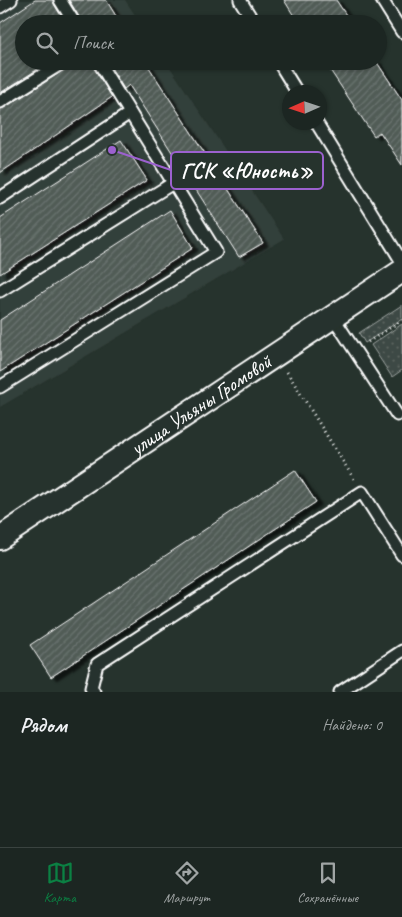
<!DOCTYPE html>
<html lang="ru">
<head>
<meta charset="utf-8">
<style>
	body { margin:0; font-family:Caveat,sans-serif; background:#252e2a; color:#f1f3f6 }
	.compass { position:absolute; left:282px; top:85px; width:45px; height:45px; border-radius:50%; background:#1c2622; box-shadow:0 1px 4px #0004; rotate:267deg }
	.list { margin:0; padding:0; list-style:none }
	h2 { display:flex; justify-content:space-between; align-items:center; height:65px; margin:0; padding:0 20px; font-size:21px }
	h2 small { font-size:16px; font-weight:400; color:#a0a5a5 }
	.icon { flex:none; width:28px; height:28px; fill:none; stroke:currentColor; stroke-width:2; stroke-linecap:round; stroke-linejoin:round }
	.map { position:relative; flex:none; width:402px; height:692px; overflow:hidden }
	.search { position:absolute; background:#1c2622; box-shadow:0 1px 4px #0004; left:15px; right:15px; top:15px; height:55px; display:flex; align-items:center; gap:12px; box-sizing:border-box; padding:0 18px; border-radius:28px; color:#a0a5a5; font-size:19px }
	.sheet { height:155px; background:#1c2622 }
	nav { display:flex; justify-content:space-around; align-items:center; box-sizing:border-box; height:70px; border-top:1px solid #3a4340; background:#1c2622; font-size:14px; color:#a0a5a5 }
	nav a { display:grid; justify-items:center; gap:2px }
	nav .on { color:#0b8043 }
	.map>svg:first-child { display:block }
	.built { fill:#333f3a }
	.grass { fill:url(#grass-dots); stroke:#9ea4a2 }
	.building { fill:url(#building-hatch); stroke:#fff; filter:url(#shadow) }
	.lines { fill:none; stroke-linecap:round; stroke-linejoin:round }
	.service-casing { stroke:#fff; stroke-width:15 }
	.minor-casing { stroke:#fff; stroke-width:26 }
	.path { stroke:#fff; stroke-width:3; stroke-dasharray:1 4; stroke-linecap:butt }
	.service { stroke:#26332d; stroke-width:11 }
	.minor { stroke:#26332d; stroke-width:22 }
	.labels { text-anchor:middle; stroke-width:4.5; stroke-linejoin:round; paint-order:stroke }
	.street-label { font-size:21px; fill:#fff; stroke:#26332d }
	.leader { fill:none; stroke:#9c61cf; stroke-width:2 }
	.callout-dot { fill:#9c61cf; stroke:#26332d; stroke-width:2 }
	.callout { fill:#26332d; stroke:#9c61cf; stroke-width:2 }
	.callout-label { font-size:22px; text-anchor:middle; font-weight:bold; fill:#fff }
</style>
</head>
<body>
<div class="map">
<svg width="402" height="692" viewBox="0 0 402 692">
	<defs>
		<pattern id="grass-dots" width="8" height="8" patternUnits="userSpaceOnUse" patternTransform="scale(1.25)"><rect width="8" height="8" fill="#3e4944"/><path d="M2 2h.1M6 6h.1" fill="none" stroke="#5b6460" stroke-width="1.8" stroke-linecap="round"/></pattern>
		<pattern id="building-hatch" width="6" height="6" patternUnits="userSpaceOnUse" patternTransform="scale(1.25)"><rect width="6" height="6" fill="#515c57"/><path d="M-1 1l2-2M0 6l6-6M5 7l2-2" fill="none" stroke="#6b7470"/></pattern>
		<filter id="shadow"><feDropShadow dx="5.5" dy="3" stdDeviation="1" flood-color="#0009"/></filter>
	</defs>
	<rect width="100%" height="100%" fill="#26332d"/>
	<filter id="ink" filterUnits="userSpaceOnUse"><feTurbulence type="fractalNoise" baseFrequency=".02" numOctaves="2"/><feDisplacementMap in="SourceGraphic" scale="10" xChannelSelector="R" yChannelSelector="G"/><feConvolveMatrix kernelMatrix="1 2 1 2 8 2 1 2 1" color-interpolation-filters="sRGB"/></filter>
	<g filter="url(#ink)">
		<path class="built" d="M0,0h125l16,24h-117v37h142l118,178 -284,168z"/>
		<g class="grass">
			<path d="M402,305v14l-37,24 -6,-10z"/>
			<path d="M402,324v46l-10,7 -21,-32z"/>
		</g>
		<g class="building">
			<path d="M35,0h18l1,4 12,20h-42v37h27l-51,32v-70z"/>
			<path d="M69,0h37l15,24h-39l-1,-4z"/>
			<path d="M284,0h52l16,24h-53z"/>
			<path d="M72,61h19l1,4 20,32 -112,76v-64l4,-1 65,-41z"/>
			<path d="M107,61h38l118,182 -24,14 -110,-172 -5,4z"/>
			<path d="M324,61h52l26,39v65l-22,-33 -6,4z"/>
			<path d="M121,140l26,40 -147,94v-56z"/>
			<path d="M170,210l23,38 -193,124v-52z"/>
			<path d="M295,470l21,32 -265,175 -21,-32z"/>
		</g>
		<g class="lines">
			<defs>
				<g id="service">
					<path d="M60,0l15,24"/>
					<path d="M240,0l15,24"/>
					<path d="M382,0l20,32"/>
					<path d="M0,7l11,-7"/>
					<path d="M278,61l19,31"/>
					<path d="M0,102l65,-41"/>
					<path d="M316,122l86,140"/>
					<path d="M0,198l130,-85"/>
					<path d="M0,291l173,-108"/>
					<path d="M333,317l64,98"/>
					<path d="M0,387l216,-135 -118,-191"/>
					<path d="M94,692l-3,-4 6,-24 265,-172 40,63"/>
					<path d="M340,692l62,-41"/>
				</g>
				<g id="minor">
					<path id="s1" d="M0,538l402,-267"/>
				</g>
			</defs>
			<use href="#service" class="service-casing"/>
			<use href="#minor" class="minor-casing"/>
			<g class="path">
				<path d="M368,342l34,-22"/>
				<path d="M287,372l67,107"/>
			</g>
			<use href="#service" class="service"/>
			<use href="#minor" class="minor"/>
		</g>
	</g>
	<g class="labels">
		<g class="street-label">
			<text dy="7" stroke="none"><textPath href="#s1" startOffset="241">улица Ульяны Громовой</textPath></text>
		</g>
	</g>
	<path class="leader" d="M112 150L171 170"/>
	<circle class="callout-dot" cx="112" cy="150" r="5"/>
	<rect class="callout" x="171" y="152" width="152" height="37" rx="5"/>
	<g class="callout-label">
		<text x="247" y="178">ГСК «Юность»</text>
	</g>
</svg>
<svg class="compass" viewBox="-18 -18 36 36"><path d="M0-13l5 13h-10z" fill="#e53935"/><path d="M0 13l5-13h-10z" fill="#a0a5a5"/></svg>
<div class="search"><svg class="icon" aria-label="search" viewBox="0 0 24 24"><circle cx="10" cy="10" r="6"/><path d="M15 15l6 6"/></svg>Поиск</div>
</div>
<section class="sheet">
<h2>Рядом<small>Найдено: 0</small></h2>
<ul class="list">
</ul>
</section>
<nav>
<a class="on"><svg class="icon" aria-label="map" viewBox="0 0 24 24"><path d="M3 6l6-2 6 2 6-2v14l-6 2-6-2-6 2zM9 4v14M15 6v14"/></svg>Карта</a>
<a><svg class="icon" aria-label="directions" viewBox="0 0 24 24"><path d="M12 3l9 9-9 9-9-9zM9 14v-3h6M13 9l2 2-2 2"/></svg>Маршрут</a>
<a><svg class="icon" aria-label="saved" viewBox="0 0 24 24"><path d="M7 4h10v16l-5-4-5 4z"/></svg>Сохранённые</a>
</nav>
</body>
</html>
